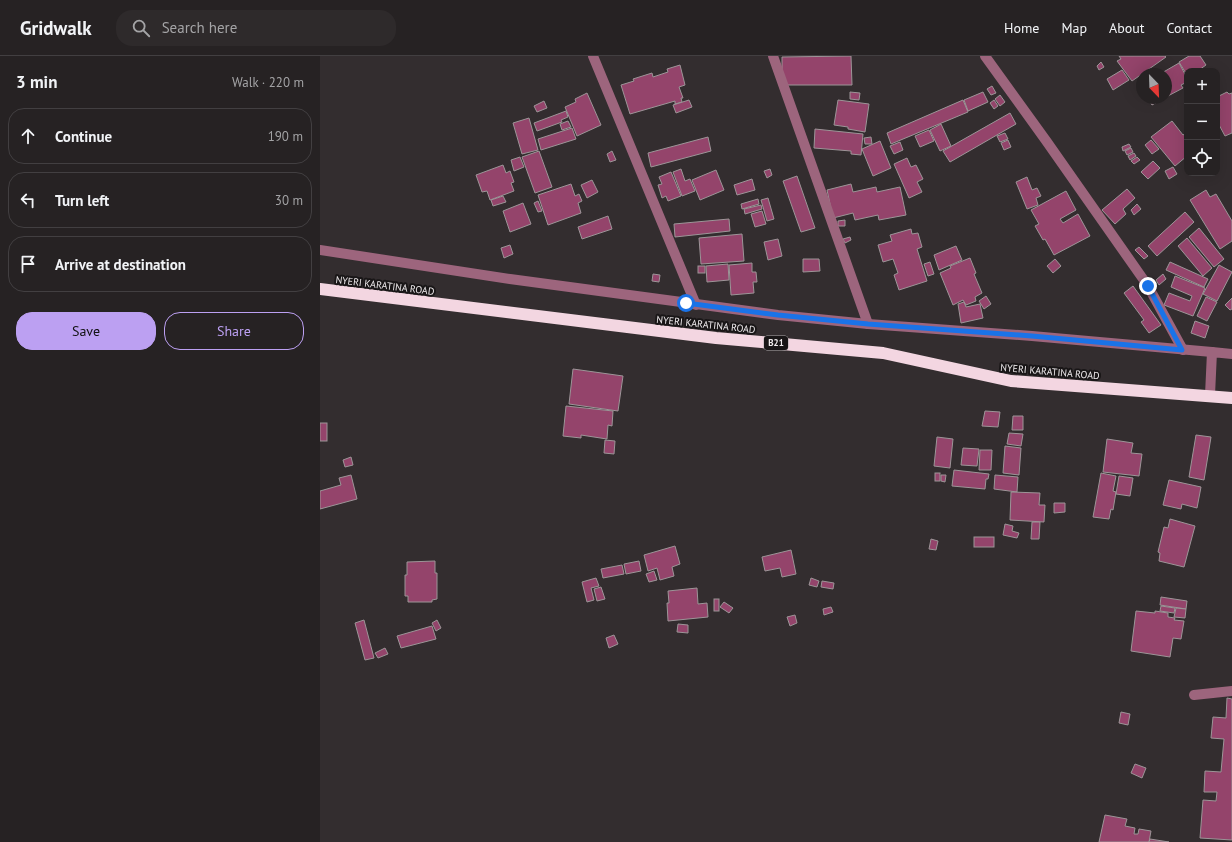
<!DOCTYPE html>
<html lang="en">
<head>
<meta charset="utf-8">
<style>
	body { margin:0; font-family:"PT Sans",sans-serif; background:#2e2a2b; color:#f1f3f6 }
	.controls { position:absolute; right:12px; top:12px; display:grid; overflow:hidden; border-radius:8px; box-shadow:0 4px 16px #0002 }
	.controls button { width:36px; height:36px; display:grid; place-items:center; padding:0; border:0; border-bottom:1px solid #423f41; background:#262223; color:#f1f3f6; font:20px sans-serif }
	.compass { position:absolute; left:816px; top:12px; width:36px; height:36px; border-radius:50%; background:#262223; box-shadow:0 4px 16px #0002; rotate:157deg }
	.stop { position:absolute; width:12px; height:12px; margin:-9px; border:3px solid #1a73e8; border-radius:50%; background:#fff }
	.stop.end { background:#1a73e8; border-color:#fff; box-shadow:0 1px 4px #0008 }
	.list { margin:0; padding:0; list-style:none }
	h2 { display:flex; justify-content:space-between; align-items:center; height:52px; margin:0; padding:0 16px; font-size:17px }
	h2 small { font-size:13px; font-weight:400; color:#a4a4a6 }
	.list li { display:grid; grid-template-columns:26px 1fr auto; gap:12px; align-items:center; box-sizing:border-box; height:56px; margin:0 8px 8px; padding:0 8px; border:1px solid #423f41; border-radius:16px }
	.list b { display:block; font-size:15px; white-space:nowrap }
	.list em { font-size:13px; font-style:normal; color:#a4a4a6 }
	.actions { display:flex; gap:8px; padding:12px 16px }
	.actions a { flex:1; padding:9px 0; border:1px solid #bca0f2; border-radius:16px; text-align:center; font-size:14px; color:#bca0f2 }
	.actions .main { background:#bca0f2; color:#111 }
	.icon { flex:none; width:22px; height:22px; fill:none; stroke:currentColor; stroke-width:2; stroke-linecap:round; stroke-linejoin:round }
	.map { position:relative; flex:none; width:912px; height:786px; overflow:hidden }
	header { display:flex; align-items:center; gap:24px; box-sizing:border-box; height:56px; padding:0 20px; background:#262223; border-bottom:1px solid #423f41 }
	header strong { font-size:19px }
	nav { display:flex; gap:22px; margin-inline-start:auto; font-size:14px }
	.search { width:280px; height:36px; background:#2e2a2b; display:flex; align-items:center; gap:10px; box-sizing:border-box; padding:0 14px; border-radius:16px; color:#a4a4a6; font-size:15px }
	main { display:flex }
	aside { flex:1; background:#262223 }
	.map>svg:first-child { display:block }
	.building { fill:#94446b; stroke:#9d9598 }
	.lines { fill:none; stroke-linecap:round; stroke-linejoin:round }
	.minor { stroke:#9d657d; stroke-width:10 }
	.highway { stroke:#f3d6e1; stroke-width:12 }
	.route { stroke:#1a73e8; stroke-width:5 }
	.labels { text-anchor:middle; stroke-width:4; stroke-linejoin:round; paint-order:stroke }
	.shield { fill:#191617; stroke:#afabad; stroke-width:1 }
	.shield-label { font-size:9px; font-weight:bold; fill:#efebed }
	.street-label { font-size:10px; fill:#efebed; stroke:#191617 }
</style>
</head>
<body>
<header>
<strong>Gridwalk</strong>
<div class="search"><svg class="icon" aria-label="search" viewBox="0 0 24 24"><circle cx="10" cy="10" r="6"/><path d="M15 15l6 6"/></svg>Search here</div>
<nav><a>Home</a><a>Map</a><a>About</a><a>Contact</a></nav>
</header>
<main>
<aside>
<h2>3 min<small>Walk · 220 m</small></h2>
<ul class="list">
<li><svg class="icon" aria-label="ahead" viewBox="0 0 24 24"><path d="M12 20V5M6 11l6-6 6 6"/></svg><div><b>Continue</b></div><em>190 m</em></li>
<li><svg class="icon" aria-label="left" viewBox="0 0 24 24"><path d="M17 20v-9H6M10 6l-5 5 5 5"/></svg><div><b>Turn left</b></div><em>30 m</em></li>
<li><svg class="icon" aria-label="arrive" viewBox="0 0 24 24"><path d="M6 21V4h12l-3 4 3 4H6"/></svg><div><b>Arrive at destination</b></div></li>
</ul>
<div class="actions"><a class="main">Save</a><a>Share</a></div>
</aside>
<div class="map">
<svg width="912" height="786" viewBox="0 0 912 786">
	<rect width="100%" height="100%" fill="#332d2f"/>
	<g class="building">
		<path d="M531,0l1,29h-68l-2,-10v-18z"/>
		<path d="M799,0h46l1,1 -34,24 -15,-20 4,-2z"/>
		<path d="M869,0h11l6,9 -7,5 1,1h-13v4l-8,-13z"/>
		<path d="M781,6l3,5 -5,3 -2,-4z"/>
		<path d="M859,7l8,15v4l-6,3 2,3 -17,9v-23h-6z"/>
		<path d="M360,9l5,20 -6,2 4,11h-2l1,4 -7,2v-3l-45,13 -9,-29 13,-4 -1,-2 19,-6 1,4 15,-5 -1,-3z"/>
		<path d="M802,14l7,10 -16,10 -6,-11z"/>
		<path d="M672,30l4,7 -5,2 -4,-6z"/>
		<path d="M530,36l10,1 -1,7 -9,-1z"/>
		<path d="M663,36l5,10 -20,9 -4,-11z"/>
		<path d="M907,36l2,2 3,-1v40l-7,3 -8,-15v-24z"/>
		<path d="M267,37l14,32 -24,11 -12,-29 11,-5 -1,-3z"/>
		<path d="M680,39l5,7 -5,4 -5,-7z"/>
		<path d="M828,42h16l-12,7z"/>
		<path d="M369,44l3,7 -16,6 -3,-8z"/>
		<path d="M518,44l31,4 -4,28 -17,-3v-2l-14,-2z"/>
		<path d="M643,44l5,12 -77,32 -4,-11z"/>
		<path d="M674,44l4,6 -4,3 -4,-6z"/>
		<path d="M224,45l3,7 -10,4 -3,-6z"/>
		<path d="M246,55l2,6 -7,3 1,2 -25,9 -3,-8z"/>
		<path d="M690,57l6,11 -66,38 -7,-11z"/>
		<path d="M209,62l9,32 -16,4 -9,-31z"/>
		<path d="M248,65l3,6 -9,3 -2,-6z"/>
		<path d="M852,65l11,14 3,-2 1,2v21l-12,10 -24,-29z"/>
		<path d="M621,68l10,22 -11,5 -10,-21z"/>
		<path d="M252,72l4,11 -35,11 -3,-11z"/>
		<path d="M495,73l48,5 -2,21 -10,-1v-3l-37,-3z"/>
		<path d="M609,74l5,11 -14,6 -5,-11z"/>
		<path d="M685,77l3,6 -8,3 -3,-6z"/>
		<path d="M388,81l3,14 -60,16 -3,-14z"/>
		<path d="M551,81l1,7h-7l-1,-6z"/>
		<path d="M688,84l3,7 -7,3 -3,-7z"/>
		<path d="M831,84l8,9 -7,5 -7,-9z"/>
		<path d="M560,85l11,27 -18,8 -11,-27z"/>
		<path d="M580,86l3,8 -9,4 -4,-8z"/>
		<path d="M809,88l2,3 -8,4 -1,-4z"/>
		<path d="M811,92l2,4 -6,3 -2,-4z"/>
		<path d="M219,95l13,36 -17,6 -13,-36z"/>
		<path d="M292,95l4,9 -6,2 -3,-8z"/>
		<path d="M814,97l2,3 -6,4 -2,-4z"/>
		<path d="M200,101l4,10 -10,4 -3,-11z"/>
		<path d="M817,101l3,3 -6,4 -3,-3z"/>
		<path d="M587,102l4,9 5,-2 7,14 -6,3 5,10 -13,6 -15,-34z"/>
		<path d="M833,105l7,7 -12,11 -7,-7z"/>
		<path d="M183,109l3,8 4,-2 4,11 -3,1 3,8 -24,9 -3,-9 -5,1 -6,-17z"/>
		<path d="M853,111l4,7 -8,5 -4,-8z"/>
		<path d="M361,113l4,12 5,-2 5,12 -13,5 -9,-24z"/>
		<path d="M450,113l2,6 -5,3 -3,-7z"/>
		<path d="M396,114l8,20 -24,10 -8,-20z"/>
		<path d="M351,116l10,24 -13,5 -2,-5 -4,2 -4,-13 4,-1 -3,-7z"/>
		<path d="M477,120l18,52 -14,4 -18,-51z"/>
		<path d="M707,121l5,13 5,-2 4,8 -5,2 2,7 -11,4 -11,-27z"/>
		<path d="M432,123l3,11 -18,5 -3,-10z"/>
		<path d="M272,124l6,12 -11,6 -6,-13z"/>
		<path d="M251,128l4,12 4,-2 3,7 -4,2 3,10 -33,12 -10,-30z"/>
		<path d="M531,128l2,8 23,-5 1,5 23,-5 6,28 -27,5 -1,-5 -23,5 -2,-7 -20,5 -6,-28z"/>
		<path d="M807,133l8,9 -12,11 3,5 -11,10 -13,-14z"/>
		<path d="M886,134l4,7 6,-3 16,27v20l-12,8 -30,-49z"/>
		<path d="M746,135l10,19 -16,9 3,4 15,-9 12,22 -36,19 -9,-16 -2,1 -8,-14 4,-2 -8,-14z"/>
		<path d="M183,140l3,6 -13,4 -2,-6z"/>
		<path d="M448,142l6,21 -7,2 -6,-21z"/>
		<path d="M438,143l1,5 -17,5 -1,-5z"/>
		<path d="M218,145l4,10 -4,1 -4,-9z"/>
		<path d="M203,147l8,21 -21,8 -7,-21z"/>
		<path d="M817,148l4,5 -7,6 -3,-5z"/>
		<path d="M441,149l1,4 -17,5 -1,-5z"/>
		<path d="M442,155l4,13 -11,3 -4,-13z"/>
		<path d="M865,156l9,10 -37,34 -9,-10z"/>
		<path d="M288,160l4,13 -30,10 -4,-12z"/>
		<path d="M409,163l1,12 -55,6 -1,-13z"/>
		<path d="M525,164v6h-7v-5z"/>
		<path d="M879,172l25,31 -10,8 -25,-30z"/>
		<path d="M591,173l1,5 6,-1 4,14 -5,2 10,32 -28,9 -5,-15 4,-2 -5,-14 -10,3 -5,-17 14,-4 -2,-6z"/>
		<path d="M422,178l2,27 -43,3 -2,-26z"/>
		<path d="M530,181l1,3 -6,3 -2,-4z"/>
		<path d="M867,182l25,30 -9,8 -25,-30z"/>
		<path d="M458,183l4,17 -14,4 -4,-18z"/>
		<path d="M190,189l3,9 -9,4 -3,-10z"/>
		<path d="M636,190l6,14 -23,10 -5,-15z"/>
		<path d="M819,191l9,9 -4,3 -9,-9z"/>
		<path d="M650,202l6,15 -2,1 8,19 -7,4 1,4 -10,4 -3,-5 -10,5 -13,-32 11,-5 -1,-2z"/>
		<path d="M483,203h16l1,12 -17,1z"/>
		<path d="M735,203l6,7 -8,7 -6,-7z"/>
		<path d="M610,206l4,12 -6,2 -4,-12z"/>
		<path d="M850,206l38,17 -4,8 -38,-17z"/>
		<path d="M432,207v9h4l1,10h-4l1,11 -23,2 -2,-30z"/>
		<path d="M408,208l1,16 -22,2 -1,-16z"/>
		<path d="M899,209l13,7 -15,29 -14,-7z"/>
		<rect x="378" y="210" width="7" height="7"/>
		<path d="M333,218l7,1 -1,7 -7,-1z"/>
		<path d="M843,218l3,5 -7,6 -3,-5z"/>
		<path d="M855,220l30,12 -12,28 -29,-11 5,-12 21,8 2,-5 -21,-9z"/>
		<path d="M813,230l28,39 -12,8 -8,-11 3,-2 -20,-27z"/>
		<path d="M666,240l5,8 -7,5 -5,-8z"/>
		<path d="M886,241l11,5 -10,19 -10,-5z"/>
		<path d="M912,242v11l-2,1 -5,-5z"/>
		<path d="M644,246l2,5 14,-3 3,14 -22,5 -3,-19z"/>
		<path d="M875,265l14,5 -4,12 -14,-5z"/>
		<path d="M253,313l50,7 -5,35 -49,-7z"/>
		<path d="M246,350l47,5 -1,15 -4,-1 -1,14 -26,-4v3l-18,-2z"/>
		<path d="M665,355l15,1 -2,15 -16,-1z"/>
		<path d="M693,360h10v14h-11z"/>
		<rect x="0" y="367" width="7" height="18"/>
		<path d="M689,377l14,1 -2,12 -14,-2z"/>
		<path d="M876,379l15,2 -7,43 -15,-3z"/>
		<path d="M617,381l16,2 -3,29 -16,-2z"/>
		<path d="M787,383l26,4 -2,10 11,1 -3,22 -36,-4z"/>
		<path d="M285,384l10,1 -1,13 -10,-1z"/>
		<path d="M685,390l16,2 -2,27 -16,-2z"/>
		<path d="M643,392l16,1 -2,17 -16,-1z"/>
		<path d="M660,394h12l-1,20h-12z"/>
		<path d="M31,401l2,8 -8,2 -2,-7z"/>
		<path d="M634,414l35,4 -1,5h-2l-1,10 -33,-3z"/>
		<rect x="615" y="417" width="5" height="8"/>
		<path d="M781,417l15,3 -3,15 3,1 -3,18 -2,-1 -2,10 -16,-2z"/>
		<path d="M31,419l6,24 -37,10v-18l21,-6 -2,-7z"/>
		<path d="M621,419h5l-1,7 -4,-1z"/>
		<path d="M675,419l23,2 -1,15 -23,-3z"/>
		<path d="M799,420l14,2 -3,18 -14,-2z"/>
		<path d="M849,424l32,7 -4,21 -15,-4 -1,5 -18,-4z"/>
		<path d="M691,436l29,1 -1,12h6l-1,17 -34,-2z"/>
		<path d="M734,447h11v9l-11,1z"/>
		<path d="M850,463l25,7 -11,41 -25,-6 1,-8 -2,-1 6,-25 4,1z"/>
		<path d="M712,466h8l-1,17h-8z"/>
		<path d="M685,468l8,2 -1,5 7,2 -2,5 -14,-3z"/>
		<rect x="654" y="481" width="20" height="10"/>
		<path d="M611,483l7,2 -2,9 -7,-1z"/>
		<path d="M355,490l5,18 -8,3 2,9 -14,4 -3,-12 -9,3 -4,-16z"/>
		<path d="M471,494l5,24 -14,3 -2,-9 -15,3 -3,-14z"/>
		<path d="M115,505v12h2v26l-5,1v2h-24v-6h-3v-21h2v-13z"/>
		<path d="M319,505l2,10 -15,3 -2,-10z"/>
		<path d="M302,509l2,9 -21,4 -2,-9z"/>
		<path d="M334,515l3,9 -8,2 -3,-8z"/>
		<path d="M276,522l3,8 -8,2 3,12 -7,2 -5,-20z"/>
		<path d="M491,522l8,3 -2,6 -8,-2z"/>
		<path d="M502,525l12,2 -1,6 -12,-2z"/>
		<path d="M281,531l4,12 -8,2 -3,-12z"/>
		<path d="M377,532l1,16 9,-1 1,14 -40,4 -1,-18h2l-1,-12z"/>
		<path d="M841,541l26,4 -1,8 -26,-4z"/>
		<rect x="394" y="543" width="5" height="12"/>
		<path d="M404,546l9,6 -4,5 -9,-6z"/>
		<path d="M841,550l14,2 -1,5 -14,-2z"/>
		<path d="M511,551l2,5 -9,3 -1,-6z"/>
		<path d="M856,552l10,1 -1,9 -11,-1z"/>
		<path d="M816,555l19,2v-2l13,2v4l7,1 -1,2 10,1 -3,18 -8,-1 -3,19 -39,-6z"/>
		<path d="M475,559l2,8 -7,3 -3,-9z"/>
		<path d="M44,564l10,38 -9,2 -10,-37z"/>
		<path d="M117,564l4,8 -5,3 -4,-8z"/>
		<path d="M358,568l10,1v8l-11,-1z"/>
		<path d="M112,570l4,13 -35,9 -4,-12z"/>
		<path d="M294,579l4,9 -9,4 -3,-10z"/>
		<path d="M65,592l3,6 -10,4 -3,-5z"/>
		<path d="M907,642l5,1v141l-32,-2 3,-38 13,1 1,-9h-13l1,-21 16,1 3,-33 -13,-1 2,-21 13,1z"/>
		<path d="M801,656l9,2 -2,11 -9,-2z"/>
		<path d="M815,708l11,4 -4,10 -11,-5z"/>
		<path d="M785,759l22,4 -2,7 10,2 -1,6h4l1,-5 12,2 -2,11h-50z"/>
		<path d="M830,783l19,3h-20z"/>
	</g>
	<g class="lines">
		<g class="minor">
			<path d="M273,0l103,249"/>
			<path d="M453,0l95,268"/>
			<path d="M665,0l62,86 101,144 35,64"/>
			<path d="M0,194l190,29 268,36 90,9 164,12 180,16"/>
			<path d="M890,339l2,-43 20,2"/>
			<path d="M874,639l38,-4"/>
		</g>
		<path class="highway" d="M0,233l396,49 167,15 128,28 221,17"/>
	</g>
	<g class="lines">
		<path class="route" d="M366,247l92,12 90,9 164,12 150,14 -34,-64"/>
	</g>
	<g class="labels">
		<rect class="shield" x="444" y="280" width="24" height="14" rx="3"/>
		<g class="shield-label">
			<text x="456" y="290">B21</text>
		</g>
		<g class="street-label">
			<text transform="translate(65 229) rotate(7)" y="4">NYERI KARATINA ROAD</text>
			<text transform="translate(386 268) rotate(6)" y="4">NYERI KARATINA ROAD</text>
			<text transform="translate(730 315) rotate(5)" y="4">NYERI KARATINA ROAD</text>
		</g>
	</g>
</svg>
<div class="controls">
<button>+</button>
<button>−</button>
<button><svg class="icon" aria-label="locate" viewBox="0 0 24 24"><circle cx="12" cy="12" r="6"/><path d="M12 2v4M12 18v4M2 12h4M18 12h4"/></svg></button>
</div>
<svg class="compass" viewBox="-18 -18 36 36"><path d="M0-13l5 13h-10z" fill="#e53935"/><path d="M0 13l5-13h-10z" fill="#a4a4a6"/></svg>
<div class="stop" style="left:366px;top:247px"></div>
<div class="stop end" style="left:828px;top:230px"></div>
</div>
</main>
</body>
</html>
